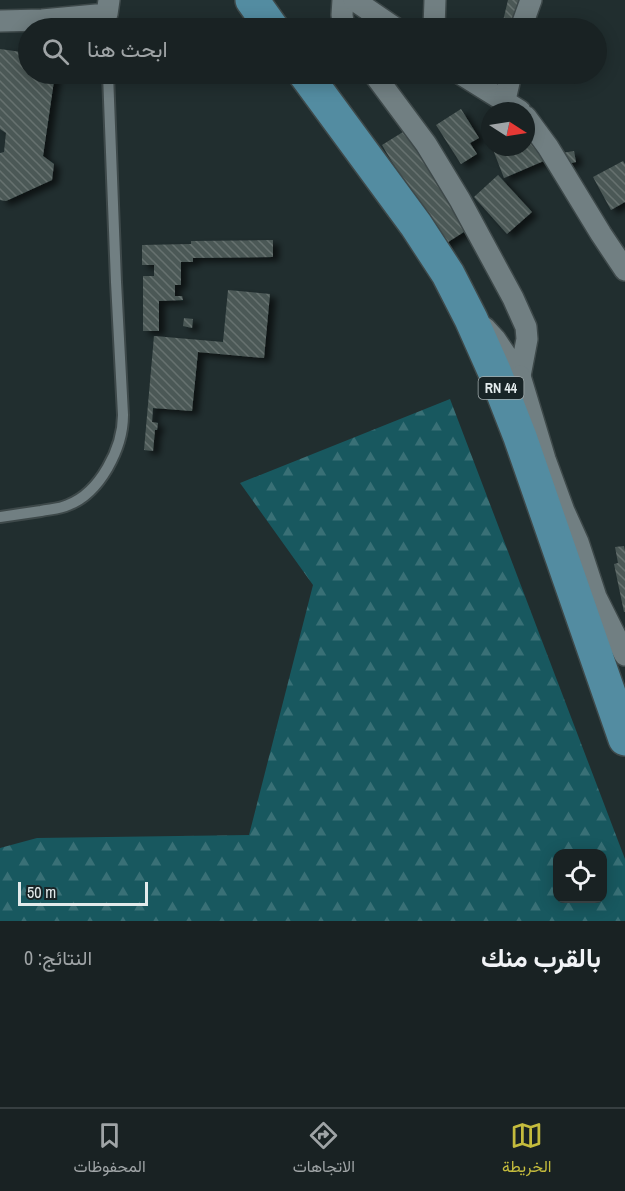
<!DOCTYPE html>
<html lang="ar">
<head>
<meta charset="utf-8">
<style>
	body { margin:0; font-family:"Archivo Narrow",Vazirmatn,sans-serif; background:#222a2b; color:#f1f3f6; direction:rtl }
	.controls { position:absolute; right:18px; bottom:18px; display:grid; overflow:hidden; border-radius:12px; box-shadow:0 3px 15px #0003 }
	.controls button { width:54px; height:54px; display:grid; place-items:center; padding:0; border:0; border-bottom:2px solid #373f41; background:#192223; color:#f1f3f6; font:30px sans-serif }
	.compass { position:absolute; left:481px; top:102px; width:54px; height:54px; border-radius:50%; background:#192223; box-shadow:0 3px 15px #0003; rotate:102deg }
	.scale { position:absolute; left:18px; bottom:15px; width:130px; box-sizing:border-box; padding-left:6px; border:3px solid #e2eaeb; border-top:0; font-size:16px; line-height:21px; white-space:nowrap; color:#e2eaeb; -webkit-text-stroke:4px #182426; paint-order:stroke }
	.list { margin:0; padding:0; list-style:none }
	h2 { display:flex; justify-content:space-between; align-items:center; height:78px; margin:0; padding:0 24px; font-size:26px }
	h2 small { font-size:20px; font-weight:400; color:#9fa4a6 }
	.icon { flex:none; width:33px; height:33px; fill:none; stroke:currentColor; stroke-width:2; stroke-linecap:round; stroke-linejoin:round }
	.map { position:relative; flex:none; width:625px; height:921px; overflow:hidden; direction:ltr }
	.search { position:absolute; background:#192223; box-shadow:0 3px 15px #0003; left:18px; right:18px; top:18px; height:66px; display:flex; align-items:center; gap:15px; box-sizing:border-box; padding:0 21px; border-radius:33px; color:#9fa4a6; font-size:22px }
	.sheet { height:186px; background:#192223 }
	nav { display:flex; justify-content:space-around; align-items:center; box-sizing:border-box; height:84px; border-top:2px solid #373f41; background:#192223; font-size:16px; color:#9fa4a6 }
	nav a { display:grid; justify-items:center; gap:3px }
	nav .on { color:#c5bc3d }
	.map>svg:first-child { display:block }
	.forest { fill:url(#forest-firs); fill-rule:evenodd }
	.building { fill:url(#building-back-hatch); filter:url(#shadow) }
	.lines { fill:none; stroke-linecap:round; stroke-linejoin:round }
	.lane-casing { stroke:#3e494a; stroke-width:14 }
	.street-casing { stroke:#3e494a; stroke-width:24 }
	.primary-casing { stroke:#3e494a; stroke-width:36 }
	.lane { stroke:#717f82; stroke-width:10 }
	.street { stroke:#717f82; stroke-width:21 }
	.primary { stroke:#538ca1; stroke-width:33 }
	.labels { text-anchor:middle; stroke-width:4.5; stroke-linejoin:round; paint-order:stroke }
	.shield { fill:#182426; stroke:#a5afb0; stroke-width:1.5 }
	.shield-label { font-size:14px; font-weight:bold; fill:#e2eaeb }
</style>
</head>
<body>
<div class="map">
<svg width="625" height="921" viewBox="0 0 625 921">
	<defs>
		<pattern id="forest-firs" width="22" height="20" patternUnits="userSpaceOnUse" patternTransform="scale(1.5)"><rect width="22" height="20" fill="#18585f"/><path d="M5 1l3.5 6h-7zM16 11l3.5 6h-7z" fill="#397076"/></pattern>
		<pattern id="building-back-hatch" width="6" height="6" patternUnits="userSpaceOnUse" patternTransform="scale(1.5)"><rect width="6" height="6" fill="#4c5957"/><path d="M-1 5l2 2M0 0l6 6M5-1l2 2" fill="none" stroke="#66716f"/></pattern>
		<filter id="shadow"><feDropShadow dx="6" dy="4" stdDeviation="3" flood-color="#0009"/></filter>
	</defs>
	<rect width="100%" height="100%" fill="#212e2f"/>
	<path class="forest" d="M450,399l175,460v62h-625v-73l37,-10 212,-3 64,-250 -73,-102zM558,854h44v44h-44z"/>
	<g class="building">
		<path d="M508,0h17l-12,23 -10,-2z"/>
		<path d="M0,49l28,4v21h27l-12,82 11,8 -2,16 -46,21 -6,-1v-47l4,-1 2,-19 -6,-4z"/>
		<path d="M461,109l18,29 -9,5 7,11 -16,10 -25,-39z"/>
		<path d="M526,122l20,38 -42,18 -12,-31h34z"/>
		<path d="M411,127l59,101 -28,18 -60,-101z"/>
		<path d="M574,151l2,11 -18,4 -2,-12z"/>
		<path d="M623,161l2,3v38l-14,8 -18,-33z"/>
		<path d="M498,175l34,37 -25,22 -33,-37z"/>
		<path d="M273,240v17l-80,1v4h-12v23h-6v11h7l1,4 -24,1v30h-16v-55h11v-11h-12v-20l49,-1v-3z"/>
		<path d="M228,290l42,4 -6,64 -66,-6 -6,59 -39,-3 -1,14 6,1 -1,7h-2l-2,21 -9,-1 10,-114 69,6z"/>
		<path d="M184,318l9,1 -1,9 -9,-2z"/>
		<path d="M624,546l1,5v61h-1l-10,-48 4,-1 -3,-16z"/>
	</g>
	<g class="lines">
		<defs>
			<path id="lane" d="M0,517c14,-2 27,-4 41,-6 9,-2 19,-2 27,-6 32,-12 55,-57 55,-90l-7,-133 -8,-208"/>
			<g id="street">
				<path d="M343,0l-1,15 2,13"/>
				<path d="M354,0l41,28"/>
				<path d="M0,21l42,-1 65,-6 2,-14"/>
				<path d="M434,28l1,-28"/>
				<path d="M521,28l10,-28"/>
				<path d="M374,74l52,70 34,56 53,98 13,29 1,12 -7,37 -25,-37 -10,-11"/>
				<path d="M461,74l59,37"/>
				<path d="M505,100l6,-26"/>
				<path d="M526,117l22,30 53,87 24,36"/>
				<path d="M520,376l25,83 19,52 14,31 18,55 29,58"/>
			</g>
			<g id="primary">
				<path d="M252,0l20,28"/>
				<path d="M305,74l111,151 32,49 23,45 24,54 25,64 105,302"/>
			</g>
		</defs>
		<use href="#lane" class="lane-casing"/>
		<use href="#street" class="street-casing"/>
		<use href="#primary" class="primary-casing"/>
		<use href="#lane" class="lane"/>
		<use href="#street" class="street"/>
		<use href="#primary" class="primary"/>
	</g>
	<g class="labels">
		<rect class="shield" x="478.5" y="377" width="45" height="22" rx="4.5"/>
		<g class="shield-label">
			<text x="501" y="393">RN 44</text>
		</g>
	</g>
</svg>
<div class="controls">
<button><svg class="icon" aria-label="locate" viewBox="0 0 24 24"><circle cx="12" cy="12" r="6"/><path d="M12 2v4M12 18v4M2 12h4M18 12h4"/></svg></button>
</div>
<svg class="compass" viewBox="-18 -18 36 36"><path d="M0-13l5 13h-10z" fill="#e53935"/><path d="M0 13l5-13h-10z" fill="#9fa4a6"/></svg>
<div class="scale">50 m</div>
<div class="search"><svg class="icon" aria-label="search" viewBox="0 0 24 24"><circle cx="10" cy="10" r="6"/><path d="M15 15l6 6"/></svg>ابحث هنا</div>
</div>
<section class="sheet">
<h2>بالقرب منك<small>النتائج: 0</small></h2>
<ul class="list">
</ul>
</section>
<nav>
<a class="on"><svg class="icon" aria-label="map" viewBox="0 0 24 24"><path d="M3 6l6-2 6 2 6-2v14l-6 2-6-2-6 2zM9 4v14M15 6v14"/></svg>الخريطة</a>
<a><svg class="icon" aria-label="directions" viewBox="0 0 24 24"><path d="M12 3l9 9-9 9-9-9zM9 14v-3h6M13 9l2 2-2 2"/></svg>الاتجاهات</a>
<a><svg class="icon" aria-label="saved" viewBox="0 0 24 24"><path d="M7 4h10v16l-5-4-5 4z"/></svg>المحفوظات</a>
</nav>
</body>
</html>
